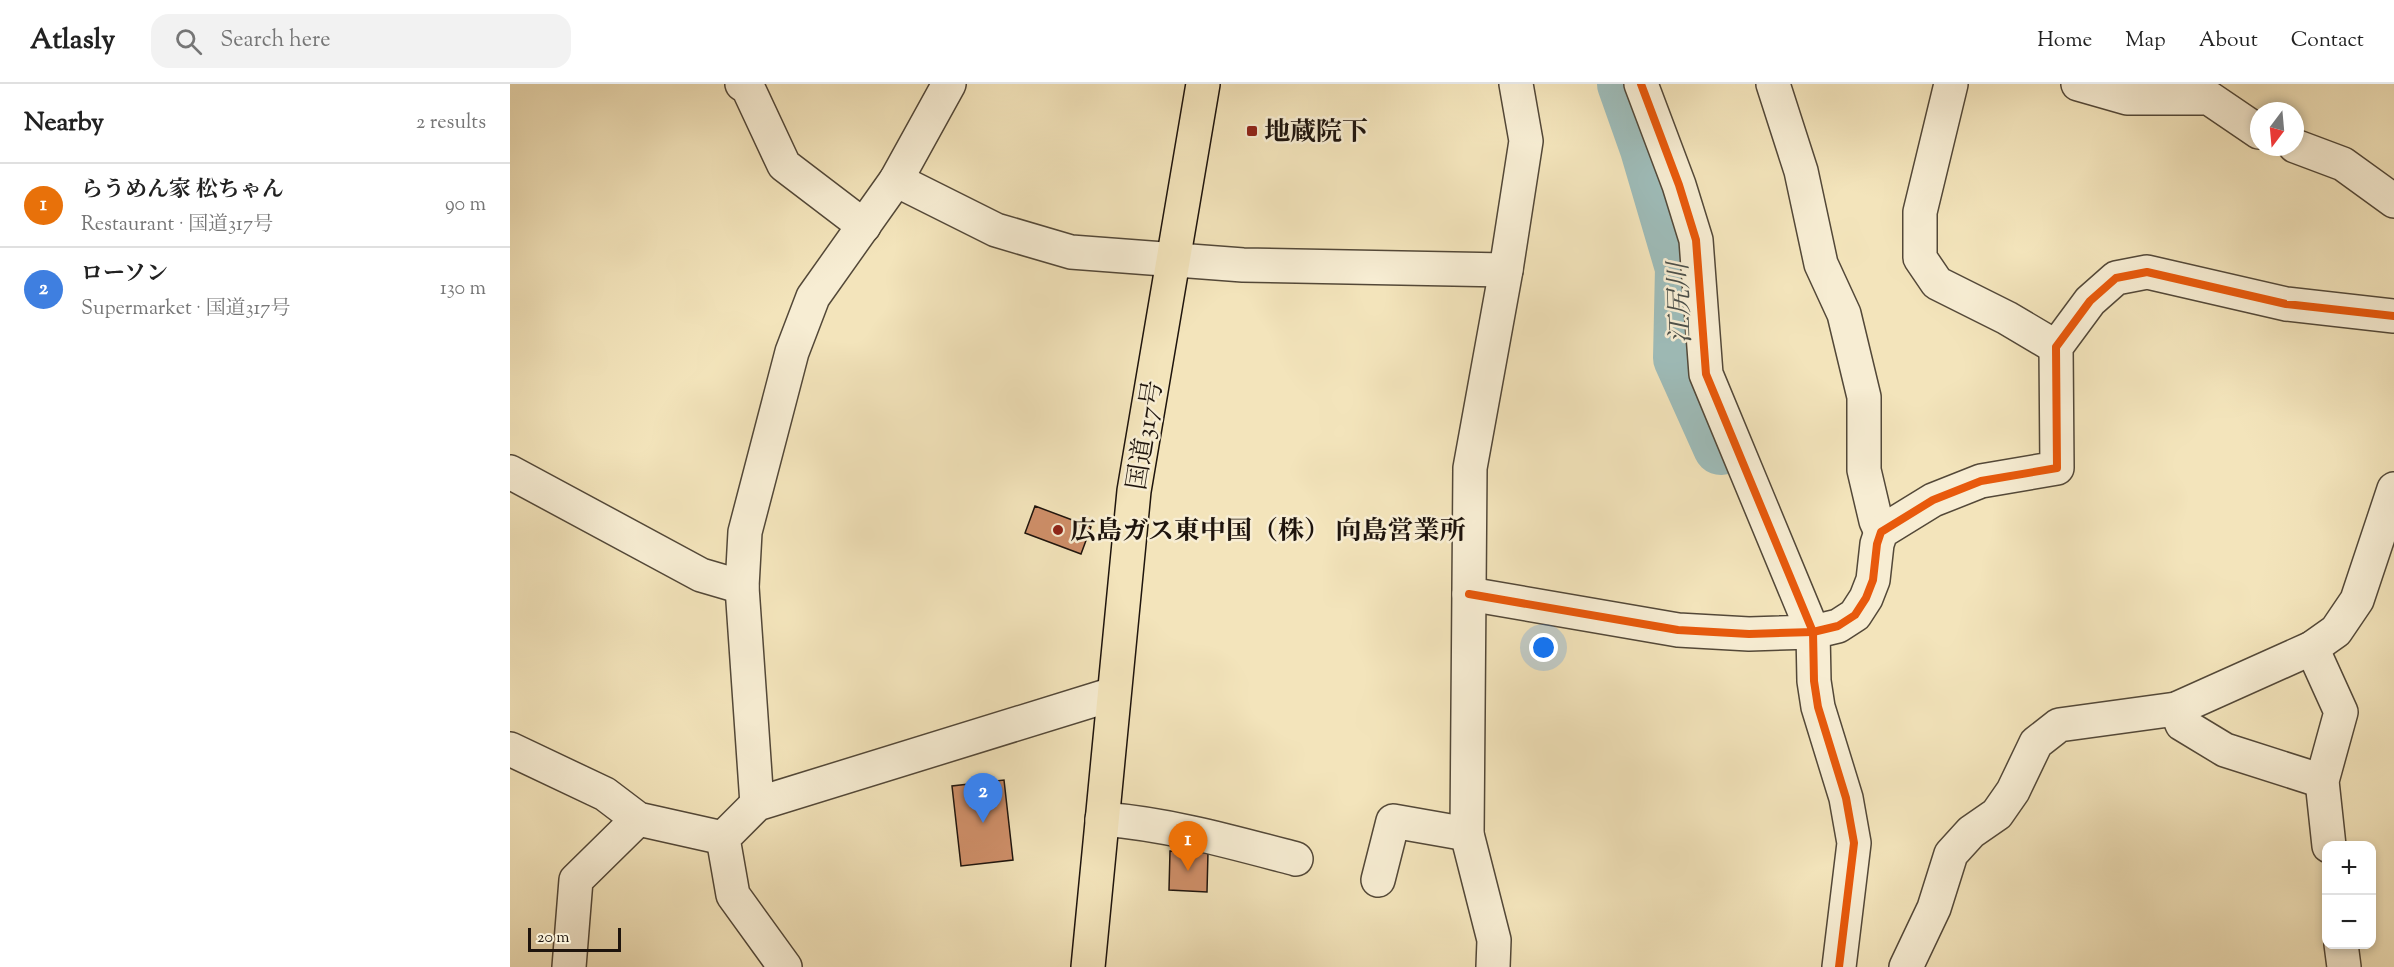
<!DOCTYPE html>
<html lang="en">
<head>
<meta charset="utf-8">
<style>
	body { margin:0; font-family:"Sorts Mill Goudy","Noto Serif JP",serif; background:#f2f2f2; color:#222 }
	.controls { position:absolute; right:18px; bottom:18px; display:grid; overflow:hidden; border-radius:12px; box-shadow:0 3px 9px #0003 }
	.controls button { width:54px; height:54px; display:grid; place-items:center; padding:0; border:0; border-bottom:2px solid #e0e0e0; background:#fff; color:#222; font:30px sans-serif }
	.compass { position:absolute; left:1740px; top:18px; width:54px; height:54px; border-radius:50%; background:#fff; box-shadow:0 3px 9px #0003; rotate:196deg }
	.scale { position:absolute; left:18px; bottom:15px; width:93px; box-sizing:border-box; padding-left:6px; border:3px solid #1e140d; border-top:0; font-size:16px; line-height:21px; white-space:nowrap; color:#1e140d; -webkit-text-stroke:4px #f7edd3; paint-order:stroke }
	.you { position:absolute; left:1034px; top:564px; width:21px; height:21px; margin:-15px; border:4px solid #fff; border-radius:50%; background:#1a73e8; box-shadow:0 0 0 9px #1a73e833 }
	.badge { display:grid; place-items:center; width:39px; height:39px; border-radius:50%; background:#0b8043; color:#fff; font-size:20px; font-weight:700 }
	.pin { position:absolute; translate:-50% -50px; filter:drop-shadow(0 2px 3px #0008) }
	.pin::after { content:''; position:absolute; top:32px; width:21px; height:18px; background:inherit; clip-path:polygon(0 0,100% 0,50% 100%) }
	.list { margin:0; padding:0; list-style:none }
	h2 { display:flex; justify-content:space-between; align-items:center; height:78px; margin:0; padding:0 24px; font-size:26px }
	h2 small { font-size:20px; font-weight:400; color:#767676 }
	.list li { display:grid; grid-template-columns:39px 1fr auto; gap:18px; align-items:center; box-sizing:border-box; height:84px; padding:0 24px; border-top:2px solid #e0e0e0 }
	.list b { display:block; font-size:22px; white-space:nowrap }
	.list p { margin:0; font-size:20px; white-space:nowrap; color:#767676 }
	.list em { font-size:20px; font-style:normal; color:#767676 }
	.icon { flex:none; width:33px; height:33px; fill:none; stroke:currentColor; stroke-width:2; stroke-linecap:round; stroke-linejoin:round }
	.map { position:relative; flex:none; width:1884px; height:883px; overflow:hidden }
	header { display:flex; align-items:center; gap:36px; box-sizing:border-box; height:84px; padding:0 30px; background:#fff; border-bottom:2px solid #e0e0e0 }
	header strong { font-size:28px }
	nav { display:flex; gap:33px; margin-inline-start:auto; font-size:21px }
	.search { width:420px; height:54px; background:#f2f2f2; display:flex; align-items:center; gap:15px; box-sizing:border-box; padding:0 21px; border-radius:18px; color:#767676; font-size:22px }
	main { display:flex }
	aside { flex:1; background:#fff }
	.map>svg:first-child { display:block }
	.lines { fill:none; stroke-linecap:round; stroke-linejoin:round }
	.river { stroke:#9ebcb9; stroke-width:56 }
	.building { fill:#cf8f69; stroke:#1e140d; stroke-width:1.5 }
	.minor-casing { stroke:#534838; stroke-width:36 }
	.highway-casing { stroke:#1e140d; stroke-width:36 }
	.minor { stroke:#f7edd3; stroke-width:33 }
	.highway { stroke:#f3e4bb; stroke-width:33 }
	.cycleway-casing { stroke:#f7edd3; stroke-width:11 }
	.cycleway { stroke:#e8590c; stroke-width:8 }
	.poi-dot { fill:#8f2418; stroke:#f7edd3; stroke-width:2 }
	.labels { text-anchor:middle; stroke-width:5; stroke-linejoin:round; paint-order:stroke }
	.poi-label { font-size:26px; font-weight:bold; fill:#1e140d; stroke:#f7edd3; text-anchor:start }
	.street-label { font-size:26px; fill:#1e140d; stroke:#f7edd3 }
	.water-label { font-size:27px; font-style:italic; fill:#4b4f49; stroke:#f7edd3 }
</style>
</head>
<body>
<header>
<strong>Atlasly</strong>
<div class="search"><svg class="icon" aria-label="search" viewBox="0 0 24 24"><circle cx="10" cy="10" r="6"/><path d="M15 15l6 6"/></svg>Search here</div>
<nav><a>Home</a><a>Map</a><a>About</a><a>Contact</a></nav>
</header>
<main>
<aside>
<h2>Nearby<small>2 results</small></h2>
<ul class="list">
<li><span class="badge" style="background:#e8710a">1</span><div><b>らうめん家 松ちゃん</b><p>Restaurant · 国道317号</p></div><em>90 m</em></li>
<li><span class="badge" style="background:#3f7fe0">2</span><div><b>ローソン</b><p>Supermarket · 国道317号</p></div><em>130 m</em></li>
</ul>
</aside>
<div class="map">
<svg width="1884" height="883" viewBox="0 0 1884 883">
	<rect width="100%" height="100%" fill="#f3e4bb"/>
	<filter id="stains"><feTurbulence type="fractalNoise" baseFrequency=".00333" numOctaves="4"/><feColorMatrix values="0 0 0 0 .2 0 0 0 0 .09 0 0 0 0 .02 0 0 0 .5 -.17"/></filter>
	<radialGradient id="worn" r=".72"><stop offset=".6" stop-color="#630" stop-opacity="0"/><stop offset="1" stop-color="#630" stop-opacity=".3"/></radialGradient>
	<g class="lines">
		<path class="river" d="M1115,0l23,65 35,119 -2,90 40,89"/>
	</g>
	<g class="building">
		<path d="M525,422l56,21 -10,27 -56,-21z"/>
		<path d="M494,696l9,80 -52,6 -9,-80z"/>
		<path d="M660,767l38,1 -1,40 -38,-2z"/>
	</g>
	<g class="lines">
		<defs>
			<g id="minor">
				<path d="M232,0l6,4 36,77 80,61"/>
				<path d="M1263,0l28,87 20,93 23,50 20,83v73l12,51 5,11"/>
				<path d="M1441,0l-31,128v46l17,25 70,35 49,29"/>
				<path d="M1568,0l49,14h82l50,34"/>
				<path d="M1785,62l48,18 51,37"/>
				<path d="M386,96l100,50 75,22 172,13 263,5"/>
				<path d="M0,388l191,103 41,12"/>
				<path d="M959,510l209,36 71,4 64,-2 -107,-258 -10,-134 -17,-55 -38,-101"/>
				<path d="M1802,564l29,64 -19,69 7,65"/>
				<path d="M1666,625l6,15 43,26 97,31"/>
				<path d="M0,665l95,45 33,25 85,19"/>
				<path d="M247,720l-15,-217 3,-55 47,-180 21,-55 83,-117 53,-96"/>
				<path d="M592,735c66,5 130,23 194,40"/>
				<path d="M868,796l15,-59 74,13"/>
				<path d="M1831,860l3,23"/>
				<path d="M59,883l7,-87 62,-61"/>
				<path d="M275,883l-52,-72 -10,-57 34,-34 356,-110"/>
				<path d="M983,883l1,-27 -27,-106 3,-366 36,-198 20,-129 -10,-57"/>
				<path d="M1329,883l15,-124 -8,-45 -28,-91 -4,-26 -1,-49 25,-6 17,-11 11,-17 7,-18 4,-36 4,-12 52,-32 48,-19 76,-13 -1,-121 34,-46 26,-23 31,-6 139,32 108,12"/>
				<path d="M1396,883l28,-59 17,-54 20,-22 26,-18 16,-23 23,-48 23,-18 117,-16 136,-61 24,-17 21,-31 37,-111"/>
			</g>
			<path id="highway" d="M578,883l46,-476 69,-407"/>
		</defs>
		<use href="#minor" class="minor-casing"/>
		<use href="#highway" class="highway-casing"/>
		<use href="#minor" class="minor"/>
		<use href="#highway" class="highway"/>
		<defs>
			<g id="cycleway">
				<path d="M959,510l209,36 71,4 64,-2 -107,-258 -10,-134 -17,-55 -38,-101"/>
				<path d="M1329,883l15,-124 -8,-45 -28,-91 -4,-26 -1,-49 25,-6 17,-11 11,-17 7,-18 4,-36 4,-12 52,-32 48,-19 76,-13 -1,-121 34,-46 26,-23 31,-6 139,32 108,12"/>
			</g>
		</defs>
		<use href="#cycleway" class="cycleway-casing"/>
		<use href="#cycleway" class="cycleway"/>
	</g>
	<g class="poi-dot">
		<rect x="736" y="41" width="12" height="12" rx="3"/>
		<circle cx="548" cy="446" r="6"/>
	</g>
	<g class="labels">
		<g class="poi-label">
			<text x="754" y="56">地蔵院下</text>
			<text x="560" y="455">広島ガス東中国（株） 向島営業所</text>
		</g>
		<g class="street-label">
			<text transform="translate(634 351) rotate(-81)" y="9">国道317号</text>
		</g>
		<g class="water-label">
			<text transform="translate(1169 219) rotate(-92)" y="9">江尻川</text>
		</g>
	</g>
	<rect width="100%" height="100%" filter="url(#stains)"/>
	<rect width="100%" height="100%" fill="url(#worn)"/>
</svg>
<div class="controls">
<button>+</button>
<button>−</button>
</div>
<svg class="compass" viewBox="-18 -18 36 36"><path d="M0-13l5 13h-10z" fill="#e53935"/><path d="M0 13l5-13h-10z" fill="#767676"/></svg>
<div class="scale">20 m</div>
<div class="you"></div>
<div class="pin badge" style="left:678px;top:787px;background:#e8710a">1</div>
<div class="pin badge" style="left:473px;top:739px;background:#3f7fe0">2</div>
</div>
</main>
</body>
</html>
